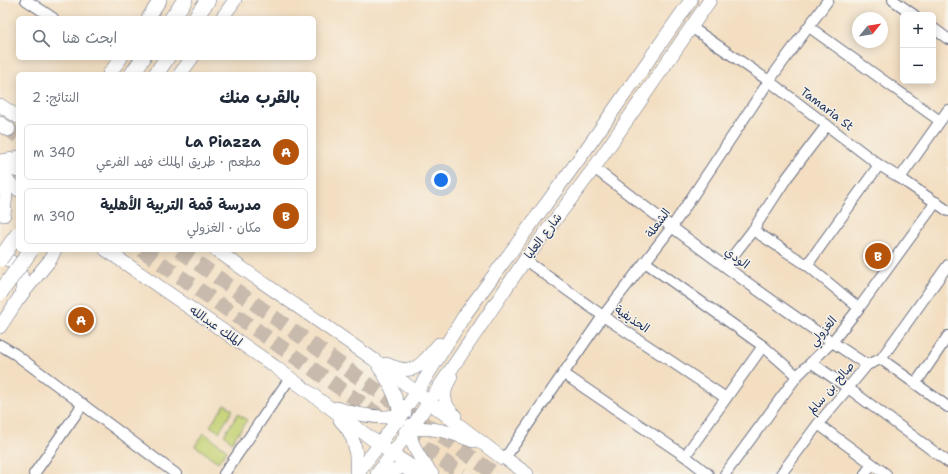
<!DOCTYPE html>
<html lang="ar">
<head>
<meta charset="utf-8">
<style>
	body { margin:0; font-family:"Shantell Sans","Playpen Sans Arabic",sans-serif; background:#f6f6f7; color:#1f2937; direction:rtl }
	.controls { position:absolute; right:12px; top:12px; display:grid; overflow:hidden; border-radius:6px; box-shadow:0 2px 10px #0003 }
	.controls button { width:36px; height:36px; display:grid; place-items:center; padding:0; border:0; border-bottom:1px solid #e0e1e3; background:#fff; color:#1f2937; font:20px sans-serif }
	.compass { position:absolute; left:852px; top:12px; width:36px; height:36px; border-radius:50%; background:#fff; box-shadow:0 2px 10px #0003; rotate:60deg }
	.you { position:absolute; left:441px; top:180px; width:14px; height:14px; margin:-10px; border:3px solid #fff; border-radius:50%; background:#1a73e8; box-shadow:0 0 0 6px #1a73e833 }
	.badge { display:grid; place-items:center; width:26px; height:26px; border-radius:50%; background:#b45309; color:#fff; font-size:13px; font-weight:700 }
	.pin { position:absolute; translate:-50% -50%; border:2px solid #fff; box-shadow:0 1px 4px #0006 }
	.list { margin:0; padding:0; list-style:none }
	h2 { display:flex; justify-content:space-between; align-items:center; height:52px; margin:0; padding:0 16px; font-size:17px }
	h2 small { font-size:13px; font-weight:400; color:#747a83 }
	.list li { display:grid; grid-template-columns:26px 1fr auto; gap:12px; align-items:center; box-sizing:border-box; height:56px; margin:0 8px 8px; padding:0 8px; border:1px solid #e0e1e3; border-radius:6px }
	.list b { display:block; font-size:15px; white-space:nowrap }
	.list p { margin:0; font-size:13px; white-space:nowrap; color:#747a83 }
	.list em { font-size:13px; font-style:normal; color:#747a83 }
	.icon { flex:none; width:22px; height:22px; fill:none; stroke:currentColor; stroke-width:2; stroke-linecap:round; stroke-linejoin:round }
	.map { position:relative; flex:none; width:948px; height:474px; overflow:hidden; direction:ltr }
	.search { position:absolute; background:#fff; box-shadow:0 2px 10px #0003; left:16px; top:16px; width:300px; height:44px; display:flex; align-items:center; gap:10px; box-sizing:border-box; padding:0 14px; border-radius:6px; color:#747a83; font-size:15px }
	.panel { position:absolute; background:#fff; box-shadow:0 2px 10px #0003; left:16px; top:72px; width:300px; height:180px; border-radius:6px; direction:rtl }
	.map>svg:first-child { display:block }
	.green { fill:#c4d173; stroke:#708068 }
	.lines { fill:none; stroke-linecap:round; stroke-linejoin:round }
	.highway-tunnel { stroke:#c8bbad; stroke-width:15; stroke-dasharray:15 8; stroke-linecap:butt }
	.minor-casing { stroke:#676c81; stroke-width:12 }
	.major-casing { stroke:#676c81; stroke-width:14 }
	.highway-casing { stroke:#676c81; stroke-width:16 }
	.minor { stroke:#fff; stroke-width:10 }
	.major { stroke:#fff; stroke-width:13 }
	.highway { stroke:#fff; stroke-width:15 }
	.highway-bridge-casing { stroke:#676c81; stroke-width:16; stroke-linecap:butt }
	.highway-bridge { stroke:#fff; stroke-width:15 }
	.labels { text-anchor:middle; stroke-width:3; stroke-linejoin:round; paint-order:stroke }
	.street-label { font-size:12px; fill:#1b2f5e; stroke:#f7f3e8 }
</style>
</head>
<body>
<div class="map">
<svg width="948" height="474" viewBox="0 0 948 474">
	<rect width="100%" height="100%" fill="#f7f3e8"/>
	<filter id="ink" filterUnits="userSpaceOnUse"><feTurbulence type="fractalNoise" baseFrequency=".025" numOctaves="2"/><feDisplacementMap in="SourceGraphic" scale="8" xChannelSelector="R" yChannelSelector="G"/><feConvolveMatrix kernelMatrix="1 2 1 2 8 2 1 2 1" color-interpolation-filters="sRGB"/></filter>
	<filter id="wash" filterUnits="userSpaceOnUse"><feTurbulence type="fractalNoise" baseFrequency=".012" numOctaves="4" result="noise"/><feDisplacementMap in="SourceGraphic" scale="16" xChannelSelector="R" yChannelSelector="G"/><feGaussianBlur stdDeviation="0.9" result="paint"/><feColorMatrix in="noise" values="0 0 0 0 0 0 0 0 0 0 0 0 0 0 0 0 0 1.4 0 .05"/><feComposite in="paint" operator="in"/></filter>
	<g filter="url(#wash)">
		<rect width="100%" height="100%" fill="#f3dec1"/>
		<g class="green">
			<path d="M225,404l8,6 -14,22 -9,-6z"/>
			<path d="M238,414l9,6 -15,22 -8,-7z"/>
			<path d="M204,433l23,17 -9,12 -23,-16z"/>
		</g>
	</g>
	<g filter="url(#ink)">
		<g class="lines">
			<g class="highway-tunnel">
				<path d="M8,129l10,7"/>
				<path d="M142,250l245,171"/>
				<path d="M179,250l316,224"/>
				<path d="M405,434l57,40"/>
			</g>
			<defs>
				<g id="minor">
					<path d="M26,0l27,18"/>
					<path d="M893,0l21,15"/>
					<path d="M691,27l78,54 110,84 21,13 48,33"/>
					<path d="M809,27l131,94"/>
					<path d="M933,28l15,11"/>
					<path d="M594,168c89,68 179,136 273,197"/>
					<path d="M900,178l48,-68"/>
					<path d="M753,230l54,35 52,43"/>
					<path d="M525,260l78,56 123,82"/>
					<path d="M645,262l118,84 34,30"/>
					<path d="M807,265l72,-100"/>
					<path d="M725,266l28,-36 33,-51 41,-54"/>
					<path d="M0,345l15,9 161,120"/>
					<path d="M881,359l67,48"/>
					<path d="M812,363l36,25 100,74"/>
					<path d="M564,374l121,82 23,18"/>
					<path d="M916,383l32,-47"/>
					<path d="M818,424l68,50"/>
					<path d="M685,456l78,-110"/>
					<path d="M505,458l98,-142 69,-89 97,-146 59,-81"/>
					<path d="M34,474l49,-70"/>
					<path d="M224,474l66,-96"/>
					<path d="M725,474l72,-98 35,-34 27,-34 77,-106"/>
					<path d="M781,474l37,-50 30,-36 19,-23 14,-6 67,-94"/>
					<path d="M865,474l7,-10"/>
				</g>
				<g id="major">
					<path d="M148,18l12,-18"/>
					<path d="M222,18l13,-18"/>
					<path d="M109,74l12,-16"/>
					<path d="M180,74l12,-16"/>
					<path d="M0,105l18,12"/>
					<path d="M0,161l14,-2 4,-2"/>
					<path d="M0,167l18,4"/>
					<path d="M0,174l18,16"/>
					<path d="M0,178l6,16 -2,21"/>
					<path d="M106,250l168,116 118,88 32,20"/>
					<path d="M216,250l157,109 129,99h3l22,16"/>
					<path d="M0,257c19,4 27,22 20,40"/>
					<path d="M0,327l19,-29 31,-38 5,-10"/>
					<path d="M386,364c30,13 34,2 53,-20"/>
					<path d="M379,367c9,12 22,38 21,53"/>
					<path d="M451,377c-9,15 -9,26 4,39"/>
					<path d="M336,408c19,6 49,14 69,5"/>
					<path d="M340,420c16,16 17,33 16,54"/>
					<path d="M411,425c-4,17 11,36 21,49"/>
					<path d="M405,432c21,-9 48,1 68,9"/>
					<path d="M359,474l3,-7 18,-23 37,-52 47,-76 123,-168 104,-148"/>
					<path d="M377,474l33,-44 115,-170 69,-92 116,-168"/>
					<path d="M386,474l17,-7 12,7"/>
				</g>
				<g id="highway">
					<path d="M172,18l13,-18"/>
					<path d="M195,18l13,-18"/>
					<path d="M132,74l11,-16"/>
					<path d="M156,74l11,-16"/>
					<path d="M0,124l8,5"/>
				</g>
			</defs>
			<use href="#minor" class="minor-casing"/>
			<use href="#major" class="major-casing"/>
			<use href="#highway" class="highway-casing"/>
			<use href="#minor" class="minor"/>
			<use href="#major" class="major"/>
			<use href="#highway" class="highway"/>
			<defs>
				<g id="highway-bridge">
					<path d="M0,259l18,-25"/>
					<path d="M0,293l31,-43"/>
				</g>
			</defs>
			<use href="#highway-bridge" class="highway-bridge-casing"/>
			<use href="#highway-bridge" class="highway-bridge"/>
		</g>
	</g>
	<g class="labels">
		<g class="street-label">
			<text transform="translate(827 109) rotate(37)" y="4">Tamaria St</text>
			<text transform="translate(658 223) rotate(-54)" y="4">الشعلة</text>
			<text transform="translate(543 236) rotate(-53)" y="4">شارع العليا</text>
			<text transform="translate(737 258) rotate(36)" y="4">الودي</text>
			<text transform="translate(632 319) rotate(34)" y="4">الحذيفية</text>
			<text transform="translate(216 326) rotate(35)" y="4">الملك عبدالله</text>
			<text transform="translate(823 331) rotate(-49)" y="4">الغزولي</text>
			<text transform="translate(831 388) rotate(-50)" y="4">صالح بن سالم</text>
		</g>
	</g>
</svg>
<div class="controls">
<button>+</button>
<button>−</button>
</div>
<svg class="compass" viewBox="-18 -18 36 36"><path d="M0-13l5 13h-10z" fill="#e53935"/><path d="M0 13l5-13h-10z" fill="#747a83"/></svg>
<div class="you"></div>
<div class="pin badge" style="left:81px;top:320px">A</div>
<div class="pin badge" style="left:878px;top:256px">B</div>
<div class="search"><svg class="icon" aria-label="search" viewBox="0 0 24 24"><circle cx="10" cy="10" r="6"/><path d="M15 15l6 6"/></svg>ابحث هنا</div>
<section class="panel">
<h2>بالقرب منك<small>النتائج: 2</small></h2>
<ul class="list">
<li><span class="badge">A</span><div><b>La Piazza</b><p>مطعم · طريق الملك فهد الفرعي</p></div><em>340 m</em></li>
<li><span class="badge">B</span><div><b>مدرسة قمة التربية الأهلية</b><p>مكان · الغزولي</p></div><em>390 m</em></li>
</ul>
</section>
</div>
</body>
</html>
